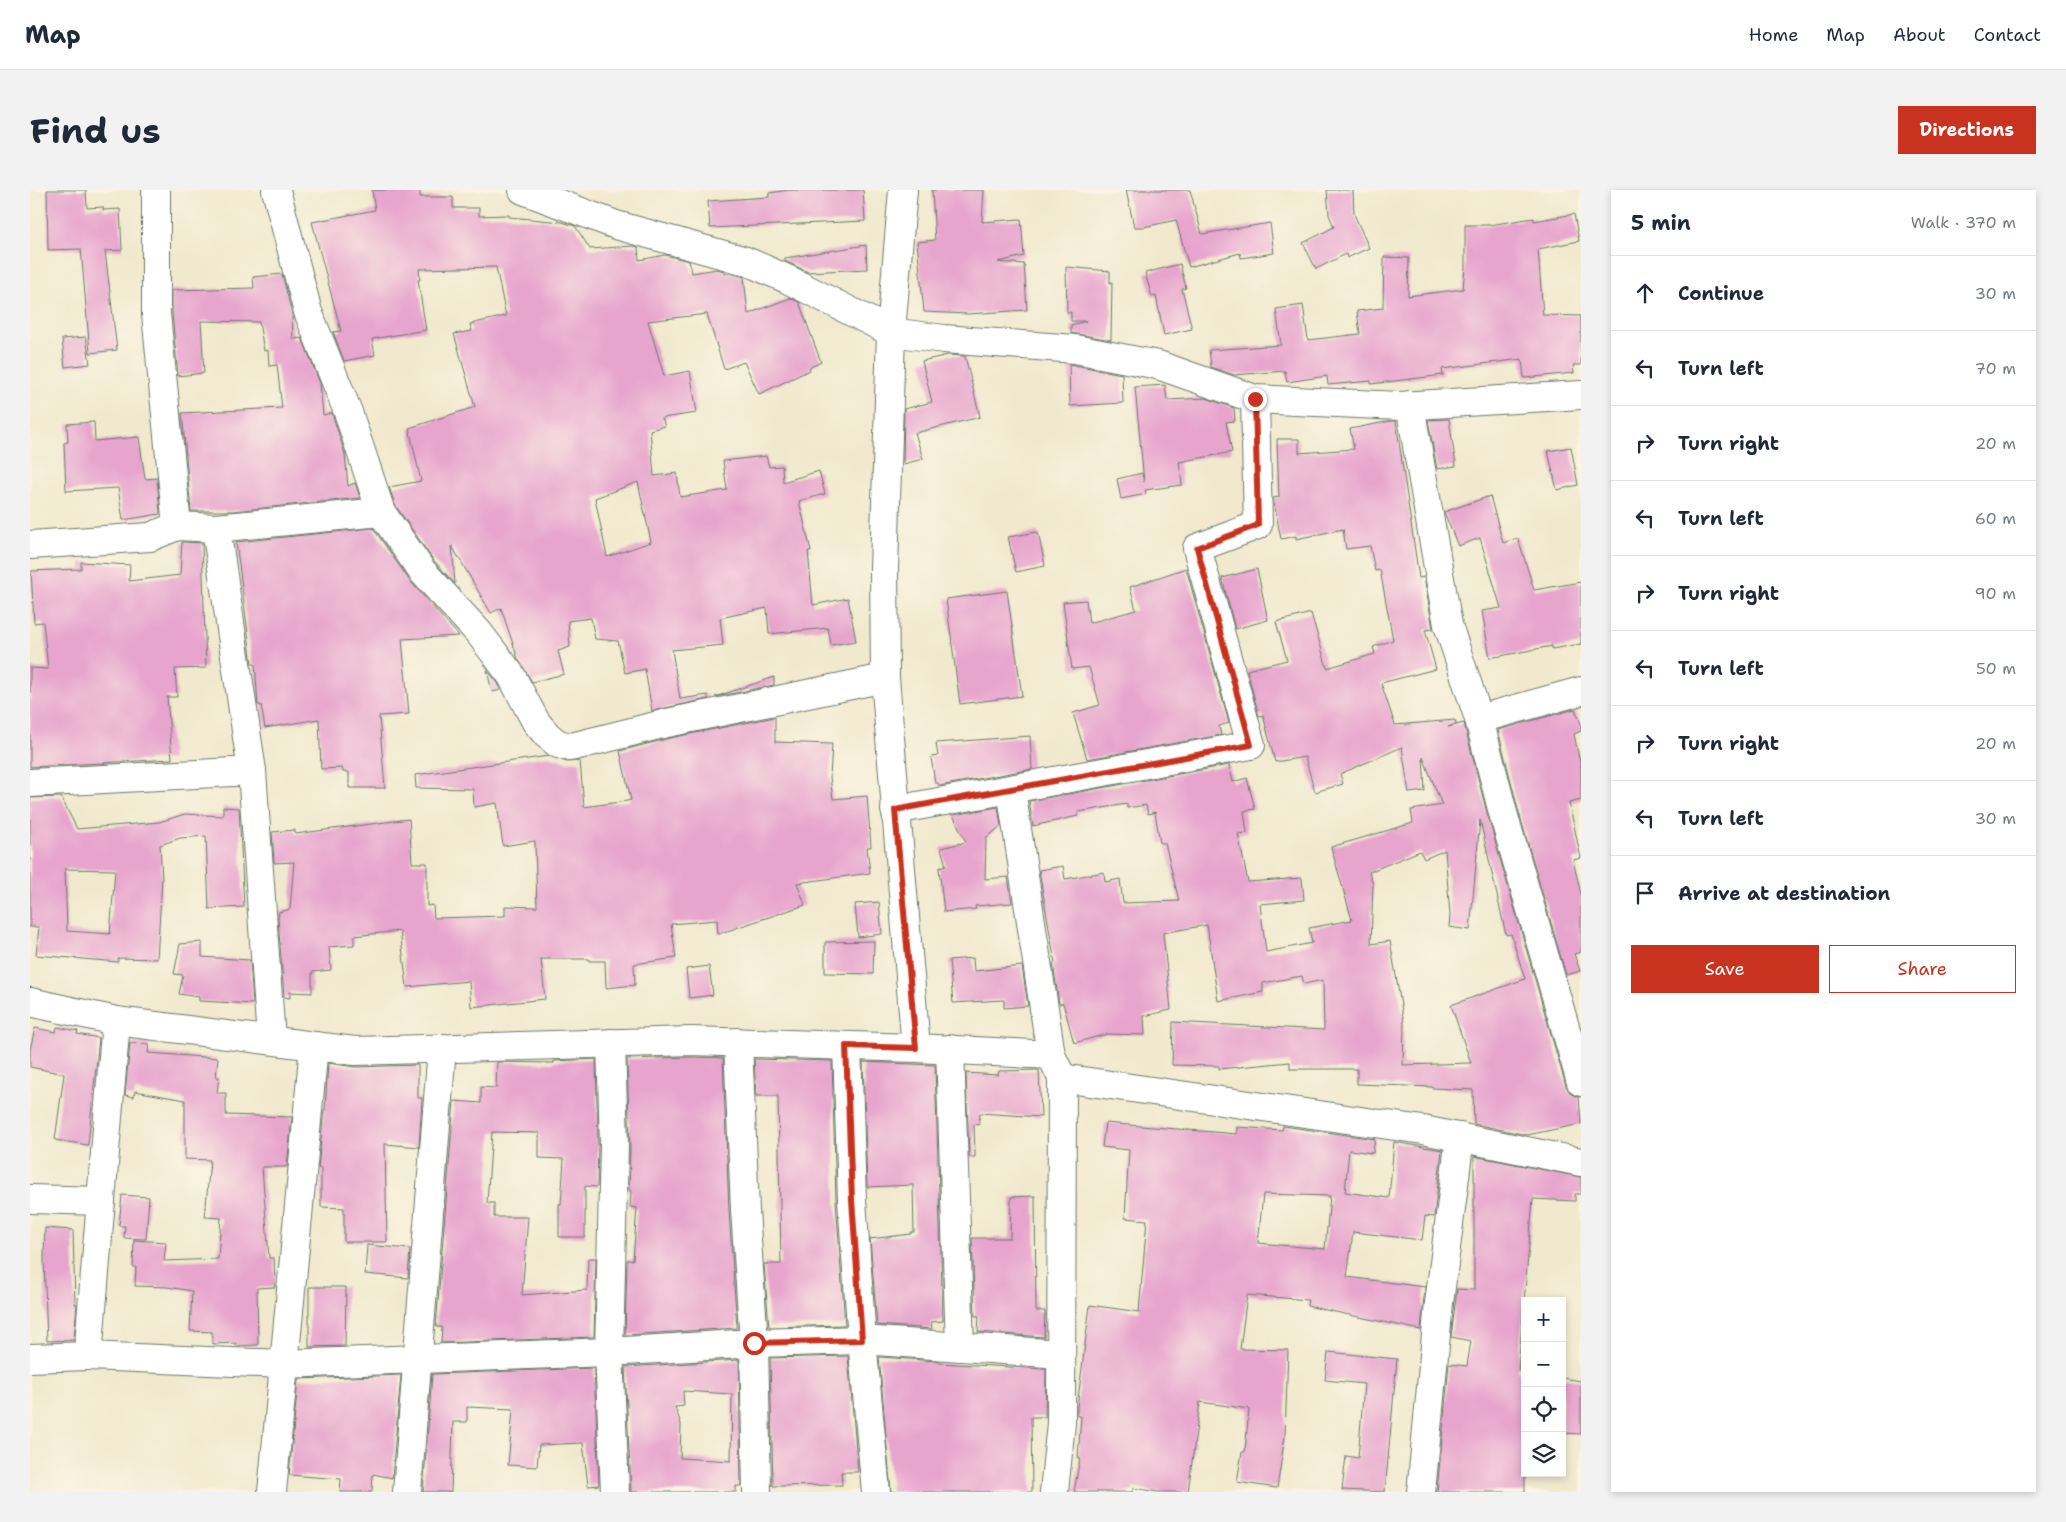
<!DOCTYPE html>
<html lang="en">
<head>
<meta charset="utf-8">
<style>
	body { margin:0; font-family:"Shantell Sans",sans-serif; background:#f2f2f3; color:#1f2937 }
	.controls { position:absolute; right:15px; bottom:15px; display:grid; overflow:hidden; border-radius:0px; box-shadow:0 2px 8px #0003 }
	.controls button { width:45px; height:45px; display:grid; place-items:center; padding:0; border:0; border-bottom:1px solid #e0e1e3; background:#fff; color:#1f2937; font:25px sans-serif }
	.stop { position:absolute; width:15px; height:15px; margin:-11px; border:4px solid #c8321e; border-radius:50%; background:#fff }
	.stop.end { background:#c8321e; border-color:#fff; box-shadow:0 1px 5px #0008 }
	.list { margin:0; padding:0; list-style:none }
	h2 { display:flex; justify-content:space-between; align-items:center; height:65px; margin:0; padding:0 20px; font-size:21px }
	h2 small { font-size:16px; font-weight:400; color:#747a83 }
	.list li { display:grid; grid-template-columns:32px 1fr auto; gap:15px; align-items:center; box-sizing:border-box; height:75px; padding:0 20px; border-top:1px solid #e0e1e3 }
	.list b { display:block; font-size:19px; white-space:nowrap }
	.list em { font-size:16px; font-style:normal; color:#747a83 }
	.actions { display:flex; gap:10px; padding:15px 20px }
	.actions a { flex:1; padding:11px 0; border:1px solid #c8321e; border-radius:0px; text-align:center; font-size:18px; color:#c8321e }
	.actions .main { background:#c8321e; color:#fff }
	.icon { flex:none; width:28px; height:28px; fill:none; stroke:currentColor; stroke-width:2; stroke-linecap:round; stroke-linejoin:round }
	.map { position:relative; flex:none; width:1551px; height:1302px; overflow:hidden; border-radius:0px }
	header { display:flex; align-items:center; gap:30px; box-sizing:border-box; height:70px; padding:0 25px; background:#fff; border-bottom:1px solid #e0e1e3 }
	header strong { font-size:24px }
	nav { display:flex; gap:28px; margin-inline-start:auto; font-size:18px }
	.intro { display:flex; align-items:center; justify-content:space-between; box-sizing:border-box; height:120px; padding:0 30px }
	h1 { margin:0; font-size:35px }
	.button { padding:12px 22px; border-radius:0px; background:#c8321e; color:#fff; font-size:18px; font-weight:700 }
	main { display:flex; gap:30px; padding:0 30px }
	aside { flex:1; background:#fff; border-radius:0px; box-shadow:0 2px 8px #0003 }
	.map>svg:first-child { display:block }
	.building { fill:#e7a4cd; fill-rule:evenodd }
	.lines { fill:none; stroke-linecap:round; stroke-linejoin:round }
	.minor-casing { stroke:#68796a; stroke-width:30 }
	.minor { stroke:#fff; stroke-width:28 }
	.route { stroke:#c8321e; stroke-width:6 }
</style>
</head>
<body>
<header>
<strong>Map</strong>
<nav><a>Home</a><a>Map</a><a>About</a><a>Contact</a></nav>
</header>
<div class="intro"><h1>Find us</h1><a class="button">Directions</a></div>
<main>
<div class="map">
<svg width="1551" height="1302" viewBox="0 0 1551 1302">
	<rect width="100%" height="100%" fill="#fcf5e5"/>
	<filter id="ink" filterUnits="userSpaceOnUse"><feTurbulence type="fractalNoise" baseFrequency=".02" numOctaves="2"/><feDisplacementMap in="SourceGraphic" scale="10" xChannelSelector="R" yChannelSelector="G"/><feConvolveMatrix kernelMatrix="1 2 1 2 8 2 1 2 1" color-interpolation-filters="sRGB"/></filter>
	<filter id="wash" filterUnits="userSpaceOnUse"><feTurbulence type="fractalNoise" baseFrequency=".0096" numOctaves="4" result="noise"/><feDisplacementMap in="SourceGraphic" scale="20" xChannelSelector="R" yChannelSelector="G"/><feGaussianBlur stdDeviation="1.12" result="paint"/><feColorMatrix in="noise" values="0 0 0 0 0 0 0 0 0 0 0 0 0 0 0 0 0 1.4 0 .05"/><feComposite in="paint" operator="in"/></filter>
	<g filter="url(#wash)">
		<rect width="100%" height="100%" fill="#f0e9cd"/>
		<g id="blocks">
			<g class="building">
				<path d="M17,0h39l1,18 16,-1v3l17,-1 2,41 -17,1 12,99 -27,3 -9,-104 -33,1z"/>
				<path d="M342,0h48v7h33v11h26v8l30,-1v2l53,5 13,4 15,23 44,-3 4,1 1,13 26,-5 24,6 3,12 25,-4 7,2v3l6,-1 11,3 3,1 4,37 42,-16 9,4 22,60 -12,6 1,2 -51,24 -15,-32 -20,7 -17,-55 -59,7 16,55 26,-5 7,42 -35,5 3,8 -15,4 4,46 23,-3 3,24 47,-7 -4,-29 43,-5 3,11 13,-1 1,16 36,-11 6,23 -26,7 12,50h-3l5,54 35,-7 8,43 -25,4 -3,-17 -59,6 -2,-26 -47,10 3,27 -51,5 8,49 28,-4v4l-56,12 -7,-42 -20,4 -7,-32 -23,-2 -4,-21 -23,3 2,26 -12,4 6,23 -32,8 -14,-23 -17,-51 -10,5 -39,-67 3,38 -21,-23 -39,-56 -6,-18 32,-6 -12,-53 66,-21 -21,-73 18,-3 -2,-7 36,-8 -10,-49 -77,2 1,11h-2l8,50 -54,9 3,16 -31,6 -11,-29 8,-1 -29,-109 63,-12zM608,292l13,60 -44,15 -12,-59z"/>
				<path d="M759,0h74l2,31 -155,7 -2,-27 61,-4v-4z"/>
				<path d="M902,0h52l-2,32 39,-3 3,37 -26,6 26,2 3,46 -59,4 -44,-2 -7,-70 18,-2z"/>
				<path d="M1096,0h64l12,44 68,-11 4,30 -33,5 -1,-5 -51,14 -13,-47 -32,7h-10z"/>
				<path d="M1297,0h26l1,24 15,34 -22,10 -1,-4 -30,15 -13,-26 31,-16 -5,-12z"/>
				<path d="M1544,24l5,27 -41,8 5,66 38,1v49h-8l1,8 -50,5 -2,-19 -80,10 1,6 -72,9v-3l-43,4 -1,-9 -40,6 -2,-11 -51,4 -23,-8 -2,-17 72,-5 -5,-36 27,-4 5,35 52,-6 -3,-23 26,-3 1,-51 25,1 -1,38 55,-7 2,-23v-41h24l45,-7v3z"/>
				<path d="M836,55l1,24 -59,3 -23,-11v-3z"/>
				<path d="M1150,74l6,24 -4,1 10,40 -28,6 -8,-39 -4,1 -7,-24z"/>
				<path d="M1036,77l44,4v12l2,-1 -1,58 -40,-7v-8l15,-4h-15v-9l-4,1z"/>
				<path d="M252,84l10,40 1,25 9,-1 18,45 3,32 9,-2 13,41 3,32 7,-3 5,15 -127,13h-42l-9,-98 100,-5 -5,-43 -8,1 -1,-16 -4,1 -5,-29 -58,-1 3,52 -26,3 -6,-63v-23l82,-2 -1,-11z"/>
				<path d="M56,147l4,27 -25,3 -3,-28z"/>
				<path d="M918,165l17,1 15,61 -65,16 8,26 -20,5 1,-55 28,-7 -10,-41z"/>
				<path d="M1039,174l53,10 1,29 -53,3z"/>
				<path d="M1135,195l2,15 39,-2 28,10 1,13 -9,1 6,30 -53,10 3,23 -37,5 1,4 -25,5 -4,-20 25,-6 2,9 -9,-95z"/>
				<path d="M1419,229l7,47 -19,3 -9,-49z"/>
				<path d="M1361,231h5l23,157 5,-1 9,52 -8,1 11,39 -55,14 14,42 60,-5 1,4 -8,3 16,-4 24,94 78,269 5,8 8,3 2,27 -54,11 -53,-11 -1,-34 -41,-2v-1l-75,-3v-15h-67v-7l-71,7v-3l-47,-1 1,-43 151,8 -1,-50 -19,4 -2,-8 -39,7v9l-45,9 -11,-76 -44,8 8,77 -27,6 1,19 -38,-1 -33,9 -11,-40 -4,1 -6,-41h2l-16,-93 24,-4 2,13 39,-7 1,10 15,-3 3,24 56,-2 -14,-58h-5l-5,-31 -7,2 -2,-9 -19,3v-4l-49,8v4l-45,10 -4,-25 200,-36 4,17 14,-4 8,31 -11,2 3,22 -9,1 10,48 54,-4 2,22 -44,4 6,48 46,-9 -3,-15 43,-8 -21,-73 82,-24 -2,-13 31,-5 -19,-48 2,34 -16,2 -7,-46 -62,27 3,10 -28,8 -10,-35 -30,5 -12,-47 -4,1 -12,-46 40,-10 -11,-38 35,-9 16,55 48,-14 -2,-7 20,-7 -13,-70 -5,1 -5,-25 -24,3 -3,-20 -47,10v-3l-15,3 -8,-41 6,-1 -2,-58h22v14l55,-4 -4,-20zM1450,630l26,115 5,-1 14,45 -74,26 20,58 -68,2 1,-42 -14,-82 -19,3 2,-60 -4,-12 51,-21 4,8 21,-9 5,65 -1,12 21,3z"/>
				<path d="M64,232l1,19 44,-4 6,42 12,-1 3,36 -37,6 -5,-32 -52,3 -2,-48 4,-1 -1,-18z"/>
				<path d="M1541,257l7,38 -21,5 -9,-39z"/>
				<path d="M1460,306l13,47 15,-5 16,52 47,-8v62l-29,5v-3l-62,12 -8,-47 19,-3 -21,-70 -22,8 -14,-34z"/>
				<path d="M343,338l37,53 49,55 -57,3 7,75 -30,2 6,72h-36v-16h-6l-1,-4 -21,1 -2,-50 -54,9 -4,-23h-3l-3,-41h-3l-16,-122z"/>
				<path d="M1008,342l7,34 -29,6 -8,-35z"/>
				<path d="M152,352l20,1 4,125 -31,1 2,28h-10l5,62 -142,8v-99l18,1 -5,-47 -9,1 -3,-52 50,-2v-7l49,3 -1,16 51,-6z"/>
				<path d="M1156,378l43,155 -10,3 2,9 -134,24 -14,-46 27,-8 -11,-38 -17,2 -9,-67 23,-2 3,23 47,-13 -6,-23z"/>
				<path d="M1227,379l11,51 -33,9 -13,-51z"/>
				<path d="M977,401l15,105 -62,8 -14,-105z"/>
				<path d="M457,480l11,13 3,7 -9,2z"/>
				<path d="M744,487v8l-59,12z"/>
				<path d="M1545,519l6,15v7l-7,3 7,34v32l-12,3 12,55 -8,2 8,34v58l-7,2 6,17 -14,4 -48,-166 -20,-79z"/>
				<path d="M745,527v25l57,2 -2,33 3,22 34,-3 4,51h-4l3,26 -73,10 8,22 -87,29 -1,-14 -46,4 5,34 -42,6 1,21 -29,3 -1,-27h-16v-2h-48l4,40 -74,8 -2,-26 -62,6 -7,-56 -46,5v9l-25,2 2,23 -19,2v21l-22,-1v6l-6,-1 -6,-79 1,-6 11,-3 4,-47 -20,1 -2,-31 23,-2v4l114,-15 3,44h15v43l6,-1 1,13 71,-2v-10l32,1 -2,-66 -32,5 -6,-43 -23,4 -1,-18 -57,-1 -1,-13 134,-19 18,6 13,-1 4,46 43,-6 4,-1 -11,-49 50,-13z"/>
				<path d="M1000,546l2,33 -93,17 -1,-3h-3l-4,-26 7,-1 -2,-13z"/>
				<path d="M31,607l16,32 82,-7 26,-8 38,2v-9l16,1 5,99 -35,2 -3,-73 -26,2 -20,7 2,34 -5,80 -39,-1v4l-82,-7 3,-28h-9v-129zM35,679l50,1 -5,64 -43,-3z"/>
				<path d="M968,617l3,19 -15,12 -1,41 23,-2 4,26 -37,3 1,3 -32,3 -5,-44 7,-2 -5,-18 25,-6 -13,-27z"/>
				<path d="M849,712l3,32 -24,3 -3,-33z"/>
				<path d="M844,751l-1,33 -48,-1v-31z"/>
				<path d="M172,752v15l48,3 3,44 -54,-3v-4l-20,-3 4,-19 -9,-1 6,-30z"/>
				<path d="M943,768l1,13 48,-5 6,40 -24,2v-8l-51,3 -4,-43z"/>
				<path d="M679,776l4,29 -24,3 -3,-29z"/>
				<path d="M27,837l21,4 -1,3 22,4 -11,107 -33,-5 9,-66 -34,-7v-17l5,-22 21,4z"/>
				<path d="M100,853l19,1 -1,9 70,5 -2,19h3l-2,16h9v22l66,2 -5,50h-25l7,91h5l1,29 -18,1 1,57 -22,1v-3l-23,1 -1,-12 -22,-1 2,-40 -25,-4 -32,-1 1,-19h-3l1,-27 32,2 -2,19 54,-2 3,-41 -16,-1 5,-57 -25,-1v-59l-50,-9 -1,6 -9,-2z"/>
				<path d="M661,867l32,1 6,153 8,117 -112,7 2,-75h6l4,-52 -7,-1 1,-16 -2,-1 1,-45 -3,-86z"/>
				<path d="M566,869l2,86 -1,42 -12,-1v51h-26v-33h2l3,-45 -25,-1v-25l-47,-1 -5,71h7v14h34l-6,78 65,-5 1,-32h8l-2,79 -153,6 1,-16h-6l18,-226 27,2v-16l15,1 1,-26 57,1v-2z"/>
				<path d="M724,869l78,2 4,140 9,124 -76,2 -5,-63h17l-3,-168h-22z"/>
				<path d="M833,872l72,3 8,256 -12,1 1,7 -55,-4 -7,-86 41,-5v-2h3l-1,-47 -46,2z"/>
				<path d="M298,873l27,4 63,-2v33h4l-3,49 -34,-3 2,98h-43v-34l-23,-1v-39h-3l6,-58h1z"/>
				<path d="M1009,880l2,47 -61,-4 -1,12 -5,-1 1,33h-6l-3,-84 32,2 1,-4z"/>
				<path d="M1075,933l132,11v-7l45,3 1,-4 92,13 -2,14 -24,-3 -4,42 44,6 5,-56 48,8 -8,67 -9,-1 -3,24 -69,-8 -6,45 78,10 -4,43 -114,-24 1,-6 -61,-5 -7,54 48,1 -3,86 -8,52 -40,-6 5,-30h3l4,-43 -49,-7 -12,90h-30l-25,-4v4h-59l6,-34h-2l3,-42h-4v-9l13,-102 49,7 8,-92 -22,-2 4,-68 -27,-3zM1233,1004l67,2 -5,53 -67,-6z"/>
				<path d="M1444,966l107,21v17h-6v7l-42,-2 -15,172 7,1v120h-88l12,-128 18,2 4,-25 -20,-4 6,-48 17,1z"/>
				<path d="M92,1005l27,2 -3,42 -22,-1 1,-12h-6z"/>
				<path d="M1005,1006l1,115h9l-1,26 -66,-5 1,-16h-4l-3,-78h38l1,-41z"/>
				<path d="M15,1038l28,2 2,74h2l-3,36 -27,1 -3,-83z"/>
				<path d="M337,1055l43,4 -2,29 -43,-4z"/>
				<path d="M279,1097h37l-1,59 -36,1z"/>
				<path d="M1298,1162l69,7 -12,133 -43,-2 4,-34 12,2 6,-74 -39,-4z"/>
				<path d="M818,1166l10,116h-17l1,13 -69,1 -3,-128z"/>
				<path d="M849,1167l59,4 1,2 107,6 -1,48h-14l1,75h-141z"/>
				<path d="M709,1170l2,126h-5v6h-105l-6,-125zM653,1201l49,3 -1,67 -51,-3 1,-34 -6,-17 9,-1z"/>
				<path d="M564,1178l5,117 -11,1 -5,-43 -44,2 -2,22 -29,-2 5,-56 -46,-2v15h-14l-2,70h-28l9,-118z"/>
				<path d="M371,1185l-9,103 -19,-4 -1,18h-32l1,-13 -52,-4 9,-96z"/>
				<path d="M1532,1188l19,3v53l-19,-1z"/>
			</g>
		</g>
	</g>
	<g filter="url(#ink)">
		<use href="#blocks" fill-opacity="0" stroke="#68796a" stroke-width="1"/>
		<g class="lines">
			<defs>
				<g id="minor">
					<path d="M246,0l32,122 40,100 33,100"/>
					<path d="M493,0l93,35 130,36 41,18 104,53 12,-142"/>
					<path d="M1380,215l38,220 31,94 24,94 78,269"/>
					<path d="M186,338l165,-16 41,59 57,62 32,42 25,47 11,13 11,9 13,3 96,-24 218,-45"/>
					<path d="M0,355l120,-8 27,-11 -21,-212v-124"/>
					<path d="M1449,529l102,-28"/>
					<path d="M222,581l19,269"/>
					<path d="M0,593l222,-12 -36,-243 -39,-2"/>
					<path d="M981,599l40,266"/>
					<path d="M865,620l356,-65 -54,-197 61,-23 -3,-126"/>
					<path d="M0,812l86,19 239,30 336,-10 225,7"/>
					<path d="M708,852l7,168 9,133 3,149"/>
					<path d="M817,856l5,154 10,140 14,152"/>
					<path d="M920,859l10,298"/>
					<path d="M1032,888l-11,-23 -135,-7 -31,-370 -1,-108 7,-238 53,7 131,10 83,16 97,34 145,7 181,-11"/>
					<path d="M0,1009l71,2"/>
					<path d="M58,1166l195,8 326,-12 5,-207 -3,-102"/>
					<path d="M0,1168l58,-2 28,-335"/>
					<path d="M242,1302l42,-446"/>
					<path d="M377,1302l35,-444"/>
					<path d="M585,1302l-6,-140 145,-9 108,-3 199,14"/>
					<path d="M1024,1302l7,-69 1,-345 361,52 158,32"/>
					<path d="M1391,1302l18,-189 21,-166"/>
				</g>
			</defs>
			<use href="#minor" class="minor-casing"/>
			<use href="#minor" class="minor"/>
		</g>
	</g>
	<g class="lines" filter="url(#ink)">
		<path class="route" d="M724,1153l108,-3 -10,-140 -6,-154 70,2 -21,-238 356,-65 -54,-197 61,-23 -3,-126"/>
	</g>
</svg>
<div class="controls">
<button>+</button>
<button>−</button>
<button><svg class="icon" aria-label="locate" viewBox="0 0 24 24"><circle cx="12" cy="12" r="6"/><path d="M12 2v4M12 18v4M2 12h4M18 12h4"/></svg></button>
<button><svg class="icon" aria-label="layers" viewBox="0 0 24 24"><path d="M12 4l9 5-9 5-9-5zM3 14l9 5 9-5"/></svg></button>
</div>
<div class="stop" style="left:724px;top:1153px"></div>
<div class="stop end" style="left:1225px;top:209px"></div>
</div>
<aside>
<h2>5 min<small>Walk · 370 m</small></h2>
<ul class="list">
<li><svg class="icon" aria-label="ahead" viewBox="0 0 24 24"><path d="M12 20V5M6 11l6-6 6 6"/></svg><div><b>Continue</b></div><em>30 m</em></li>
<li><svg class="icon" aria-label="left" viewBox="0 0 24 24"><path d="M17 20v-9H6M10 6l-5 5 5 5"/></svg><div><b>Turn left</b></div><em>70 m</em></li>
<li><svg class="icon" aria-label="right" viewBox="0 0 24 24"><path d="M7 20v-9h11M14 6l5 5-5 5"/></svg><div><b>Turn right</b></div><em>20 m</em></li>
<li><svg class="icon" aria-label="left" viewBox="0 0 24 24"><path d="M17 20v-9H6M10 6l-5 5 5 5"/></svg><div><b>Turn left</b></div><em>60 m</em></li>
<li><svg class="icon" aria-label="right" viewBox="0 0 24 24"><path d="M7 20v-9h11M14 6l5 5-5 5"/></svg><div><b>Turn right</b></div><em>90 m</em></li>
<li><svg class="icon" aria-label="left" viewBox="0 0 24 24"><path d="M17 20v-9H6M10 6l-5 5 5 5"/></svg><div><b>Turn left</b></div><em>50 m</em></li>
<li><svg class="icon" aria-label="right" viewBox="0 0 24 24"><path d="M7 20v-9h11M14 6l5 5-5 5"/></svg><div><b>Turn right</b></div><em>20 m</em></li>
<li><svg class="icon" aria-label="left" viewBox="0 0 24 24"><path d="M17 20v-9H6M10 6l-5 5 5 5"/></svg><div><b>Turn left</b></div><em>30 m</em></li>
<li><svg class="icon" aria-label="arrive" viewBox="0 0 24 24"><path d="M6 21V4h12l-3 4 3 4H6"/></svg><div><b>Arrive at destination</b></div></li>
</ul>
<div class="actions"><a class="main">Save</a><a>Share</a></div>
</aside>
</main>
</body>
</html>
